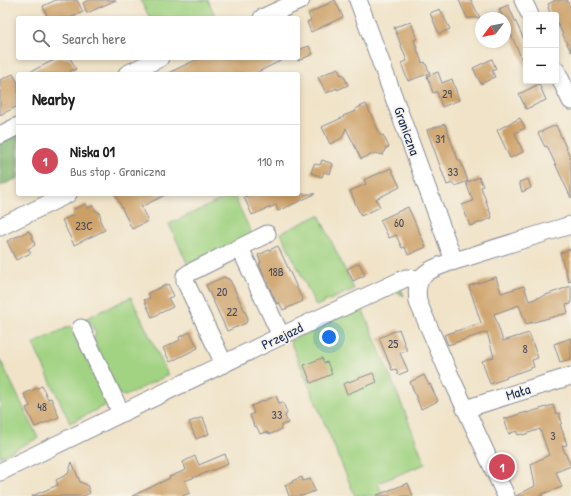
<!DOCTYPE html>
<html lang="en">
<head>
<meta charset="utf-8">
<style>
	body { margin:0; font-family:"Patrick Hand",sans-serif; background:#f2f2f2; color:#222 }
	.controls { position:absolute; right:12px; top:12px; display:grid; overflow:hidden; border-radius:4px; box-shadow:0 2px 6px #0003 }
	.controls button { width:36px; height:36px; display:grid; place-items:center; padding:0; border:0; border-bottom:1px solid #e0e0e0; background:#fff; color:#222; font:20px sans-serif }
	.compass { position:absolute; left:475px; top:12px; width:36px; height:36px; border-radius:50%; background:#fff; box-shadow:0 2px 6px #0003; rotate:238deg }
	.you { position:absolute; left:329px; top:337px; width:14px; height:14px; margin:-10px; border:3px solid #fff; border-radius:50%; background:#1a73e8; box-shadow:0 0 0 6px #1a73e833 }
	.badge { display:grid; place-items:center; width:26px; height:26px; border-radius:50%; background:#d1495b; color:#fff; font-size:13px; font-weight:700 }
	.pin { position:absolute; translate:-50% -50%; border:2px solid #fff; box-shadow:0 1px 4px #0006 }
	.list { margin:0; padding:0; list-style:none }
	h2 { display:flex; justify-content:space-between; align-items:center; height:52px; margin:0; padding:0 16px; font-size:17px }
	h2 small { font-size:13px; font-weight:400; color:#767676 }
	.list li { display:grid; grid-template-columns:26px 1fr auto; gap:12px; align-items:center; box-sizing:border-box; height:72px; padding:0 16px; border-top:1px solid #e0e0e0 }
	.list b { display:block; font-size:15px; white-space:nowrap }
	.list p { margin:0; font-size:13px; white-space:nowrap; color:#767676 }
	.list em { font-size:13px; font-style:normal; color:#767676 }
	.icon { flex:none; width:22px; height:22px; fill:none; stroke:currentColor; stroke-width:2; stroke-linecap:round; stroke-linejoin:round }
	.map { position:relative; flex:none; width:571px; height:496px; overflow:hidden }
	.search { position:absolute; background:#fff; box-shadow:0 2px 6px #0003; left:16px; top:16px; width:284px; height:44px; display:flex; align-items:center; gap:10px; box-sizing:border-box; padding:0 14px; border-radius:4px; color:#767676; font-size:15px }
	.panel { position:absolute; background:#fff; box-shadow:0 2px 6px #0003; left:16px; top:72px; width:284px; height:124px; border-radius:4px }
	.map>svg:first-child { display:block }
	.green { fill:#a1d382; stroke:#5e8170 }
	.forest { fill:#80b570; stroke:#4e7267 }
	.building { fill:#cc9f65 }
	.lines { fill:none; stroke-linecap:round; stroke-linejoin:round }
	.minor-casing { stroke:#868993; stroke-width:19 }
	.minor { stroke:#fff; stroke-width:17 }
	.labels { text-anchor:middle; stroke-width:3.5; stroke-linejoin:round; paint-order:stroke }
	.number-label { font-size:12px; fill:#474b60 }
	.street-label { font-size:14px; fill:#1b2f5e; stroke:#f7f3e8 }
</style>
</head>
<body>
<div class="map">
<svg width="571" height="496" viewBox="0 0 571 496">
	<rect width="100%" height="100%" fill="#f7f3e8"/>
	<filter id="ink" filterUnits="userSpaceOnUse"><feTurbulence type="fractalNoise" baseFrequency=".025" numOctaves="2"/><feDisplacementMap in="SourceGraphic" scale="8" xChannelSelector="R" yChannelSelector="G"/><feConvolveMatrix kernelMatrix="1 2 1 2 8 2 1 2 1" color-interpolation-filters="sRGB"/></filter>
	<filter id="wash" filterUnits="userSpaceOnUse"><feTurbulence type="fractalNoise" baseFrequency=".012" numOctaves="4" result="noise"/><feDisplacementMap in="SourceGraphic" scale="16" xChannelSelector="R" yChannelSelector="G"/><feGaussianBlur stdDeviation="0.9" result="paint"/><feColorMatrix in="noise" values="0 0 0 0 0 0 0 0 0 0 0 0 0 0 0 0 0 1.4 0 .05"/><feComposite in="paint" operator="in"/></filter>
	<g filter="url(#wash)">
		<rect width="100%" height="100%" fill="#f0e3c8"/>
		<g class="green">
			<path d="M140,0h68l8,18h-66z"/>
			<path d="M233,194l18,38 -2,6 -60,29 -20,-43z"/>
			<path d="M319,215l35,74 -38,17 -35,-73z"/>
			<path d="M400,287l4,9 -8,-5 -34,17 44,107 19,49 -47,19 5,13h-28l-65,-155z"/>
			<path d="M131,297l37,78 -43,21 -6,-2 -26,-54 3,-7 -9,-15z"/>
			<path d="M70,326l38,78 -38,19 -37,-79z"/>
			<path d="M0,359l38,79 -38,19z"/>
		</g>
		<path class="forest" d="M18,134v44l-18,8v-44z"/>
		<g id="blocks">
			<g class="building">
				<path d="M56,0h21l6,12 -13,6h-22l-5,-12z"/>
				<path d="M88,0h28l-29,13 -4,-10z"/>
				<path d="M335,0l8,17 -32,15 -4,-10 4,-2 -3,-6z"/>
				<path d="M459,0h12l9,18h-13z"/>
				<path d="M556,0h11l4,9v43l-15,-32v-5h-3l-3,-2 -2,-5 1,-2 -1,-2z"/>
				<path d="M508,5l18,39v25l-15,-35 -6,3v-19h-2l-4,-9z"/>
				<path d="M440,9l10,20 -11,5 -9,-21z"/>
				<path d="M411,22l6,17 -3,1 8,23 3,-1 5,11 -22,8 -7,-18 6,-2 -13,-34z"/>
				<path d="M309,46l4,8 -15,7v-11z"/>
				<path d="M58,58h12l6,11 -6,2 1,3h-45z"/>
				<path d="M200,58h86l-32,16h-88z"/>
				<path d="M492,59l4,10 -4,2 3,6 -14,7 -8,-16z"/>
				<path d="M338,68l3,7 2,-1 5,11 -11,5v-2l-11,5 -8,-16z"/>
				<path d="M438,72l4,11 10,-4 7,21 -17,7 -5,-15 -4,1 -6,-17z"/>
				<path d="M13,74l5,9v23l-18,9v-35z"/>
				<path d="M539,84l7,16 -20,9 -7,-15z"/>
				<path d="M366,104l15,32 2,-1 6,12 -4,2 -2,6 -7,-2 -15,6 -15,-31 -4,10 -12,6 -8,-17 22,-10 -1,-1 13,-5 -1,-2z"/>
				<path d="M520,118l5,10 -10,5 8,19 -13,6 -13,-28z"/>
				<path d="M445,124l13,36h2l8,21 -13,5 -2,-3 -6,2 -20,-55z"/>
				<path d="M556,125l15,34v39l-24,-52 -2,1 -7,-14z"/>
				<path d="M322,160l11,4 -3,10 -6,-2 -2,5 -11,-4 3,-9 6,1z"/>
				<path d="M391,168l9,19 -24,12 4,8 -19,9 -11,-25 16,-7 -2,-4z"/>
				<path d="M479,177l4,9 -2,1 11,31 -22,8 -8,-21 11,-4 -7,-18z"/>
				<path d="M528,179l3,9 -9,4 -3,-10z"/>
				<path d="M115,194h52l-26,13 7,14 -16,8z"/>
				<path d="M251,194h64l-37,17 -2,-6 -24,10 -8,-18z"/>
				<path d="M86,204l2,4 5,-2 3,5 3,1 2,6 -1,3 5,9 -31,15 -12,-25 12,-5 -2,-5z"/>
				<path d="M408,207l18,40 -18,8 -3,-8 -3,1 -6,-13 -7,3 -9,-18z"/>
				<path d="M29,231l1,3 1,-1 4,12 -7,4 3,4 -15,7 -9,-19z"/>
				<path d="M278,246l25,55 -20,9 -4,-8 -2,2 -18,-40 2,-1 -3,-8z"/>
				<path d="M571,249v32l-2,1 -9,-29z"/>
				<path d="M359,263l6,12 -12,6 -6,-12z"/>
				<path d="M224,277l6,3 18,38 -2,5 -19,8 -21,-46z"/>
				<path d="M496,277l5,16 23,-7 5,15 42,-15v18l-5,1 2,8 -42,11 -7,-19 -25,9 9,27 26,-8 9,25 -6,2 2,7 -28,10 1,1 -17,6 -8,-23 12,-4 -7,-25 -39,13 -4,-10 37,-12 -12,-37z"/>
				<path d="M168,284l6,12 -6,2 5,9 -21,10 -8,-17 6,-2 -2,-5z"/>
				<path d="M399,329l8,22 -7,2 8,18 -10,4 -2,-6 -4,1 -13,-32z"/>
				<path d="M190,332l8,16 -28,14 -7,-14 17,-8 -1,-3z"/>
				<path d="M571,338v21l-11,3 -6,-18z"/>
				<path d="M322,358l2,5 3,-1 5,12 -21,9 -7,-18z"/>
				<path d="M373,373l4,9 -30,12 -4,-10z"/>
				<path d="M424,375l5,10 1,-1 8,17 -17,8 -11,-27z"/>
				<path d="M42,386l6,13 3,-1 8,19 -24,10 -9,-19 4,-2 -6,-12z"/>
				<path d="M276,396l3,7 4,-1 4,11 -2,3 3,7 -6,2 -2,5 -9,4 -6,-2 -5,2 -3,-7 -3,-1 -4,-11 4,-2 -3,-7z"/>
				<path d="M553,405l3,9 3,-1 3,10 -2,1 7,21 -5,1 9,20 -15,6 6,15 -20,7 1,2h-27l19,-10 -4,-22 18,-9 -9,-26 -17,6 -1,-1 -4,1 -2,-4 -7,3 -5,-15 23,-7v1z"/>
				<path d="M203,417l6,17 -13,5 -7,-17z"/>
				<path d="M225,454l3,10 -43,17 5,12 -8,3h-50l38,-18 -1,-1 17,-7 -3,-8 12,-6 4,9z"/>
				<path d="M72,462l8,20 7,3 3,8 -6,3h-52l26,-11 -2,-5 12,-6z"/>
				<path d="M302,477l1,4 7,-2 5,12 -13,5h-13l-4,-11 8,-3 -1,-1z"/>
				<path d="M408,483l5,13h-36v-1z"/>
			</g>
		</g>
	</g>
	<g filter="url(#ink)">
		<use href="#blocks" fill-opacity="0" stroke="#868993" stroke-width="1"/>
		<g class="lines">
			<defs>
				<g id="minor">
					<path d="M358,0l96,261"/>
					<path d="M523,0l7,15"/>
					<path d="M262,18l39,-18"/>
					<path d="M556,70l15,31"/>
					<path d="M127,74l33,-16"/>
					<path d="M0,135l18,-9"/>
					<path d="M0,227l68,-33"/>
					<path d="M240,248l41,88"/>
					<path d="M81,328l40,85"/>
					<path d="M224,364l-39,-83v-5l4,-3 78,-39"/>
					<path d="M465,409l106,-33"/>
					<path d="M0,472l281,-136 125,-58 14,1"/>
					<path d="M506,496l-59,-127 -29,-67c-1,-9 -2,-19 5,-26 9,-10 32,-15 45,-19 34,-11 69,-22 103,-32"/>
				</g>
			</defs>
			<use href="#minor" class="minor-casing"/>
			<use href="#minor" class="minor"/>
		</g>
	</g>
	<g class="labels">
		<g class="number-label">
			<text x="447" y="98">29</text>
			<text x="440" y="143">31</text>
			<text x="453" y="176">33</text>
			<text x="399" y="227">60</text>
			<text x="84" y="230">23C</text>
			<text x="276" y="276">18B</text>
			<text x="222" y="296">20</text>
			<text x="232" y="316">22</text>
			<text x="393" y="348">25</text>
			<text x="525" y="353">8</text>
			<text x="42" y="411">48</text>
			<text x="277" y="419">33</text>
			<text x="553" y="440">3</text>
		</g>
		<g class="street-label">
			<text transform="translate(407 131) rotate(70)" y="5">Graniczna</text>
			<text transform="translate(282 336) rotate(-26)" y="5">Przejazd</text>
			<text transform="translate(518 392) rotate(-17)" y="5">Mała</text>
		</g>
	</g>
</svg>
<div class="controls">
<button>+</button>
<button>−</button>
</div>
<svg class="compass" viewBox="-18 -18 36 36"><path d="M0-13l5 13h-10z" fill="#e53935"/><path d="M0 13l5-13h-10z" fill="#767676"/></svg>
<div class="you"></div>
<div class="pin badge" style="left:502px;top:467px">1</div>
<div class="search"><svg class="icon" aria-label="search" viewBox="0 0 24 24"><circle cx="10" cy="10" r="6"/><path d="M15 15l6 6"/></svg>Search here</div>
<section class="panel">
<h2>Nearby<small></small></h2>
<ul class="list">
<li><span class="badge">1</span><div><b>Niska 01</b><p>Bus stop · Graniczna</p></div><em>110 m</em></li>
</ul>
</section>
</div>
</body>
</html>
